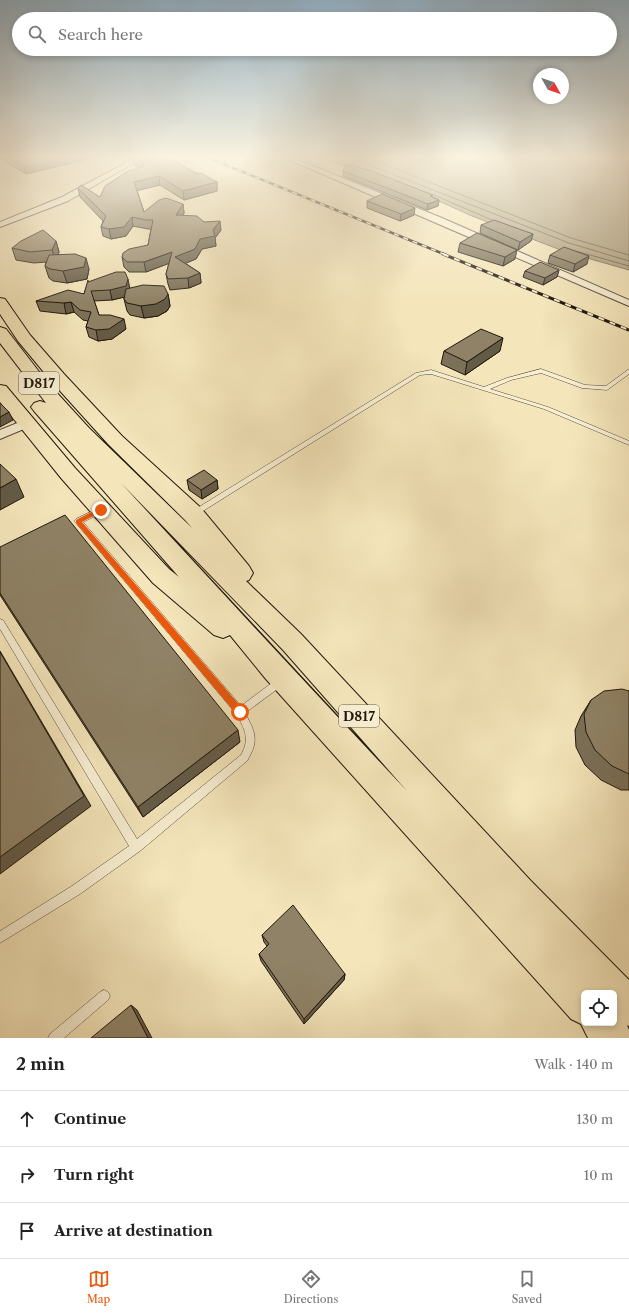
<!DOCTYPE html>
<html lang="en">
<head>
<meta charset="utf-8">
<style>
	body { margin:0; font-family:"Libre Caslon Text",serif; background:#f2f2f2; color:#222 }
	.controls { position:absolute; right:12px; bottom:12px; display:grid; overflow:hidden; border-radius:6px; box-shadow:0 2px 6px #0003 }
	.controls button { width:36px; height:36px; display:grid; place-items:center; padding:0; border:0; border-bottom:1px solid #e0e0e0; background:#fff; color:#222; font:20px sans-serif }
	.compass { position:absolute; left:533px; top:68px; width:36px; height:36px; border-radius:50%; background:#fff; box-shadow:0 2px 6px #0003; rotate:130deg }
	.stop { position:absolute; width:12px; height:12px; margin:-9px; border:3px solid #ea580c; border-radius:50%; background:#fff }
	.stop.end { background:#ea580c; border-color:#fff; box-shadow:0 1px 4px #0008 }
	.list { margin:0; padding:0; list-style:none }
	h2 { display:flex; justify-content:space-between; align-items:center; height:52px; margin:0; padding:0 16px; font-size:17px }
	h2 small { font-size:13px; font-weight:400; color:#767676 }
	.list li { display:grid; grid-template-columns:26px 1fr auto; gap:12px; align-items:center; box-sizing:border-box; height:56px; padding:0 16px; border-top:1px solid #e0e0e0 }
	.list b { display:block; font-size:15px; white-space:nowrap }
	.list em { font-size:13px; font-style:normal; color:#767676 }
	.icon { flex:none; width:22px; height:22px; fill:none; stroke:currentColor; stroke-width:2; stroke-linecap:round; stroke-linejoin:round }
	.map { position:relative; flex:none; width:629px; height:1038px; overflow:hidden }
	.search { position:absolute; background:#fff; box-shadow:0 2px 6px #0003; left:12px; right:12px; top:12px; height:44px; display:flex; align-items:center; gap:10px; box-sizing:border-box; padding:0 14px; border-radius:22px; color:#767676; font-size:15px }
	.sheet { height:220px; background:#fff }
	nav { display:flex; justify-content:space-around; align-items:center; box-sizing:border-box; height:56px; border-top:1px solid #e0e0e0; background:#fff; font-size:11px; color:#767676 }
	nav a { display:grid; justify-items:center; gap:2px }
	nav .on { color:#ea580c }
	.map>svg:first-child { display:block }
	.water { fill:#ac9f7f; stroke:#746951 }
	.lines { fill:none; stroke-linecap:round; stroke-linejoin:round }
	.shore { stroke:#665b46; stroke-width:1 }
	.service-casing { stroke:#564a38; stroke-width:1 }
	.minor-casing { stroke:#564a38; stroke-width:2 }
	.trunk-casing { stroke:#21170c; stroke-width:2 }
	.service { fill:#f8eed2; fill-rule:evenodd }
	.minor { fill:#f8eed2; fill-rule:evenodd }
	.trunk { fill:#f4e5ba; fill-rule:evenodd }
	.rail-far1-casing { stroke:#21170c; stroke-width:2.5 }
	.rail-casing { stroke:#21170c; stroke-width:3 }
	.rail-far1 { stroke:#f8eed2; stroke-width:1.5; stroke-dasharray:5; stroke-linecap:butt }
	.rail { stroke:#f8eed2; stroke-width:2; stroke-dasharray:6; stroke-linecap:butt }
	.wall { fill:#7b7058; stroke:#21170c }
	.shaded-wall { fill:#645b47; stroke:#21170c }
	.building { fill:#8f8266; stroke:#21170c }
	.route { fill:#ea580c }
	.labels { text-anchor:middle; stroke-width:4; stroke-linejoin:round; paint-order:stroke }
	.shield { fill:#f8eed2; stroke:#625847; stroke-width:1 }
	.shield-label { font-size:13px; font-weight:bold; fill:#21170c }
</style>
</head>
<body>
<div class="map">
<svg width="629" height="1038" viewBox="0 0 629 1038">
	<rect width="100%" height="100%" fill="#f4e5ba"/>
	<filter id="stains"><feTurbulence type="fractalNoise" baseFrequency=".005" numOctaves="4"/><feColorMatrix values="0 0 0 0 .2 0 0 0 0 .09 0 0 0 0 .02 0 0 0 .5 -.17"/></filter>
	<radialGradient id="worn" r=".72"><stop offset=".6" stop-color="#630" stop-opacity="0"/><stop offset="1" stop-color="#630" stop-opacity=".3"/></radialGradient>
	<path class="water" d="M323,158h306v112l-63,-18 -94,-36 -42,-19z"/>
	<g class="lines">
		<g class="shore">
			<path d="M351,158l218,85 60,18"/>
			<path d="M368,158l203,80 58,17"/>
			<path d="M434,195l58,25"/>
			<path d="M576,251l53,15"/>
		</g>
		<defs>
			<g id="service">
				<path d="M541,369l44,16 21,1 23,-17v5l-22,16 -25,-2 -41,-15 -30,7 -21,9 58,18 81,34v4l-85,-36 -113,-35 -11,1 -225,141h-4l-1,-2 1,-2 225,-139 15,-3 53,17 23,-9z"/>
				<path d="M99,508h4l1,2 -1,2 -20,10 158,184 36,-27 3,-1 3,1 1,3 -1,3 -38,28c11,20 14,28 2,48l-107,90 -60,43 -80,49v-12l72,-45 57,-40 -129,-217v-10l3,1 134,219 104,-84c9,-16 4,-25 -4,-40l-161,-192 -2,-2 2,-2z"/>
				<path d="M104,990l4,2 2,4 -2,4 -44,38h-16l2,-4 50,-42z"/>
			</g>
			<g id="minor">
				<path d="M135,158h7l-74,43 -68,26v-5l62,-25z"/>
				<path d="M285,158h8l149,60 187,82v6z"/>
				<path d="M27,419l4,1 2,3 -2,3 -31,13v-9z"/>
			</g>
			<path id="trunk" d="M0,298l5,1 25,36 34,39 58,62 79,72 48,58 4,7 -4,7 -3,1 55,53 230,247 98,99v46l-2,-1 2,5v8h-41l-7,-14 -10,-5 -306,-341 -35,-43 -7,3 -9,-3 -61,-52 -92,-105 -61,-76v-17l6,1 69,82 94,101 10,8 -145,-166 -3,-4 3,-4 6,-2 6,2 -46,-60v-16l6,2 41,53 42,46 103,100 -7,-8 -77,-76 -56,-62 -34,-41 -18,-27zM121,483l162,167 124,141c-96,-102 -191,-205 -286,-308zM584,993h30v30h-30z"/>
		</defs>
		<use href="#service" class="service-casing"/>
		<use href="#minor" class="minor-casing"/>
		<use href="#trunk" class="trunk-casing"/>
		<use href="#service" class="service"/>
		<use href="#minor" class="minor"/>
		<use href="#trunk" class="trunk"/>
		<defs>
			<path id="rail-far1" d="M209,158l237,97"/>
			<path id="rail" d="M443,254l186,76"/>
		</defs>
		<use href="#rail-far1" class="rail-far1-casing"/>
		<use href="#rail" class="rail-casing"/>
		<use href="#rail-far1" class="rail-far1"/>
		<use href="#rail" class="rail"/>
	</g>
	<g class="wall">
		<path d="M0,158h92l-66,16z"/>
		<path d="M132,158h31l54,24v9l-33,9 -24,-15 -23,5 7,22 39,-8 1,9 -1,2 21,7 17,8 -6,8 1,8 -14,3 -6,10 -11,4 15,10 1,10 -12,5 -19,2 -2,-6 -2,-10 3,-11 -23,9h-17l-5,-5 -2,-10 26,-12 3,-16h-3l-15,-3 -7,10 -15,3 -8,-3 -2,-9 2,-6 -23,-24 -2,-9 22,9 39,-29 -5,-3z"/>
		<path d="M343,171l90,26 6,3 -1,6 -11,4 -84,-34z"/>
		<path d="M367,201l47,14 -14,6 -33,-13z"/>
		<path d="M481,225l52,9 -2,7 -13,9 -38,-17z"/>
		<path d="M56,241l3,11 -1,3 31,14 -2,10 -20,4 -14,-2 -4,-3 -4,-12 1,-4 -12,1 -18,-3 -4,-12z"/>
		<path d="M460,243l55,16 -12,7 -45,-14z"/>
		<path d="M550,255l37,9 -14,8 -25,-9z"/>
		<path d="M559,270l-2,7 -14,8 -20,-8 2,-6z"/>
		<path d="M88,282l80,12 2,12 -3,5 -9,5 -14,2 -14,-3 -3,-4 -3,-12v-2l-12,3 -18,1 5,14 27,14 -14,10 -14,2 -9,-4 -3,-10 2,-6 -5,-1 -9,-8 -8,2 -26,-3 -4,-10 48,-7z"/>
		<path d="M444,351h56l-35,24 -24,-11z"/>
		<path d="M187,480h30l1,9 -16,10 -13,-9z"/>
		<path d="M0,547l240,195 -97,75 -143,-222z"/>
		<path d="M629,691v99h-8l-20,-10 -16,-15 -9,-18 -1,-17 6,-14 10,-16z"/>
		<path d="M262,935l83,39 -1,6 -40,44 -43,-63 -2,-7 8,-8 -3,-4z"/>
	</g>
	<g class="shaded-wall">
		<path d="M63,158h29l-66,16 -2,-7z"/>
		<path d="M159,176l1,9 -24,6 -2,-9z"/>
		<path d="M217,182v9l-33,9 -1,-9z"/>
		<path d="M439,200l-1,6 -11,4 1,-6z"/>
		<path d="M183,204l1,9 -7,11 -1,-9z"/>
		<path d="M415,208l-1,7 -14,6 1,-7z"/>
		<path d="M132,217l1,9 -7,10 -15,3 -2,-10z"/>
		<path d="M220,221l1,9 -6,8 1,8 -14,3 -6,10 -19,8 -2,-10 38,-27z"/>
		<path d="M533,234l-2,7 -13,9 2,-8z"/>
		<path d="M56,241l3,11 -3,10 -4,-12z"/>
		<path d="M517,250l-2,9 -12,7 2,-9z"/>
		<path d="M172,252l1,10 -27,10 -2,-10z"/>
		<path d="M589,256l-2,8 -14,8 2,-8z"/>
		<path d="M86,258l3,11 -2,10 -20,4 -4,-12z"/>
		<path d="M559,270l-2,7 -14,8 2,-7z"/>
		<path d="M200,273l1,10 -12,5 -1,-10z"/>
		<path d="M128,279l2,10 -1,7 -17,4 -2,-10z"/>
		<path d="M168,294l2,12 -3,5 -9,5 -14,2 -3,-12z"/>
		<path d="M71,302l3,10 -8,2 -2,-11z"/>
		<path d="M124,319l2,10 -14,10 -14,2 -2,-11z"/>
		<path d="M503,338l-3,13 -35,24 2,-13z"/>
		<path d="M9,412l4,8 -13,7v-10z"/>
		<path d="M16,479l8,18 -24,13v-22z"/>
		<path d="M217,480l1,9 -16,10 -1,-9z"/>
		<path d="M0,651l91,155 -91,68z"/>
		<path d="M238,730l2,12 -97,75 -5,-10z"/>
		<path d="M345,974l-1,6 -40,44v-5z"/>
		<path d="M131,1005l6,5 15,28h-4z"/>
	</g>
	<g class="building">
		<path d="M8,158h55l-39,9z"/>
		<path d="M135,158h28l2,1 5,-1 27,16 4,-1 16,9 -34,9 -24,-15 -25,6 10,30 15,-12 7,-2 17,6 -7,11 21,1 7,6 16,-1 -7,9 2,6 -15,3 -5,10 -20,8 25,16 -12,5 -20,1 -2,-5 6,-22 -28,10h-17l-5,-5 1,-4 6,-4 19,-4 5,-25h-7l-14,-3 -8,10 -15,2 -8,-2 5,-11 -28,-28 3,-3 19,12 5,-11 23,-15 17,-5 -4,-2 3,-1z"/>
		<path d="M346,164l25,7 62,24 -3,1 9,4 -11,4 -85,-33z"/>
		<path d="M382,194l33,14 -14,6 -34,-13z"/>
		<path d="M494,220l39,14 -13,8 -39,-17z"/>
		<path d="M43,230l13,11 -4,9 -22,2 -18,-4 9,-7z"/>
		<path d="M477,233l40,17 -12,7 -45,-14z"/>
		<path d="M564,247l25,9 -14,8 -25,-9z"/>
		<path d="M75,254l11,4 -2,9 -21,4 -13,-2 -5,-3 4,-11z"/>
		<path d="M540,262l19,8 -14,8 -20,-7z"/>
		<path d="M116,272h9l3,7 -2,7 -16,4 -19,1 8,24h11l14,4 -15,10 -13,1 -10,-3 5,-15 -11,-2 -9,-8 -7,1 -28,-2 32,-11 16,4 4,-14v2z"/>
		<path d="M143,285l21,1 4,8 -3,5 -9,5 -15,2 -14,-3 -3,-4 2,-10z"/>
		<path d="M481,329l22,9 -36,24 -23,-11z"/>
		<path d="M0,403l9,9 -9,5z"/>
		<path d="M0,464l16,15 -16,9z"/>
		<path d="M204,470l13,10 -16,10 -14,-10z"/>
		<path d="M65,515l173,215 -100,77 -138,-214v-46z"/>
		<path d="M0,652l84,144 -84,61z"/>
		<path d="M622,689l7,2v83l-17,-8 -17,-16 -9,-18 -2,-18 7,-14 13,-9z"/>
		<path d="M293,905l52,69 -41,45 -45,-65 10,-10 -7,-9z"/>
		<path d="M131,1005l17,33h-57z"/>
	</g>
	<linearGradient id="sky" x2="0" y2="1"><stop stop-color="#90acbe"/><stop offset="0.52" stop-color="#faf3e0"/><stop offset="1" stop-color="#faf3e0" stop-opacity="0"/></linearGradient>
	<rect width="629" height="303" fill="url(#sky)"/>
	<path class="route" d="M101,507l3,3 -1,1 -21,11 161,187 1,3 -1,3h-6l-161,-192v-3z"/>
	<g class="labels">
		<g class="shield">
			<rect x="19" y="372" width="40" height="22" rx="3"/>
			<rect x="339" y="705" width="40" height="22" rx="3"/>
		</g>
		<g class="shield-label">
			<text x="39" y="388">D817</text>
			<text x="359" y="721">D817</text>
		</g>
	</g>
	<rect width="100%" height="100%" filter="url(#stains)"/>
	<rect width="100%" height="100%" fill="url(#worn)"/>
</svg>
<div class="controls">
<button><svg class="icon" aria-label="locate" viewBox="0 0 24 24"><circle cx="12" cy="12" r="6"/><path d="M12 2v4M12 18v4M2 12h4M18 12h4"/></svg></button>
</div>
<svg class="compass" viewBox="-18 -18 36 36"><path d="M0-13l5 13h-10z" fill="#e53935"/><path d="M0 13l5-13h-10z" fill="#767676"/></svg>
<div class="stop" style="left:240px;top:712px"></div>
<div class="stop end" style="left:101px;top:510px"></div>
<div class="search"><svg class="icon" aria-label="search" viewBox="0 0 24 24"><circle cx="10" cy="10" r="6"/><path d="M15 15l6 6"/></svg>Search here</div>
</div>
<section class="sheet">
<h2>2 min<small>Walk · 140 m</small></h2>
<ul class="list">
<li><svg class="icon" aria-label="ahead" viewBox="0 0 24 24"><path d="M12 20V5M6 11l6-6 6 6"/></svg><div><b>Continue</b></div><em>130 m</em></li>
<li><svg class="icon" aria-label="right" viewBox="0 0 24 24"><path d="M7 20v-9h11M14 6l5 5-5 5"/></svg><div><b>Turn right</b></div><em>10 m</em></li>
<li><svg class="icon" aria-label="arrive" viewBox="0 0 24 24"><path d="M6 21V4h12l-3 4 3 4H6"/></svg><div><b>Arrive at destination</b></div></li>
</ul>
</section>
<nav>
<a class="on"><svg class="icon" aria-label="map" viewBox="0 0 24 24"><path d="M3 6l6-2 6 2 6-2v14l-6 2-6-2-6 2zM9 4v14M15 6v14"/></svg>Map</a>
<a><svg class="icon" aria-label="directions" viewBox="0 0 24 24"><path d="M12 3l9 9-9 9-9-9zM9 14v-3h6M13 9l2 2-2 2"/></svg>Directions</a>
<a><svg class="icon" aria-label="saved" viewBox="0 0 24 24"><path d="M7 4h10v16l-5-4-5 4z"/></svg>Saved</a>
</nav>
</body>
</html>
